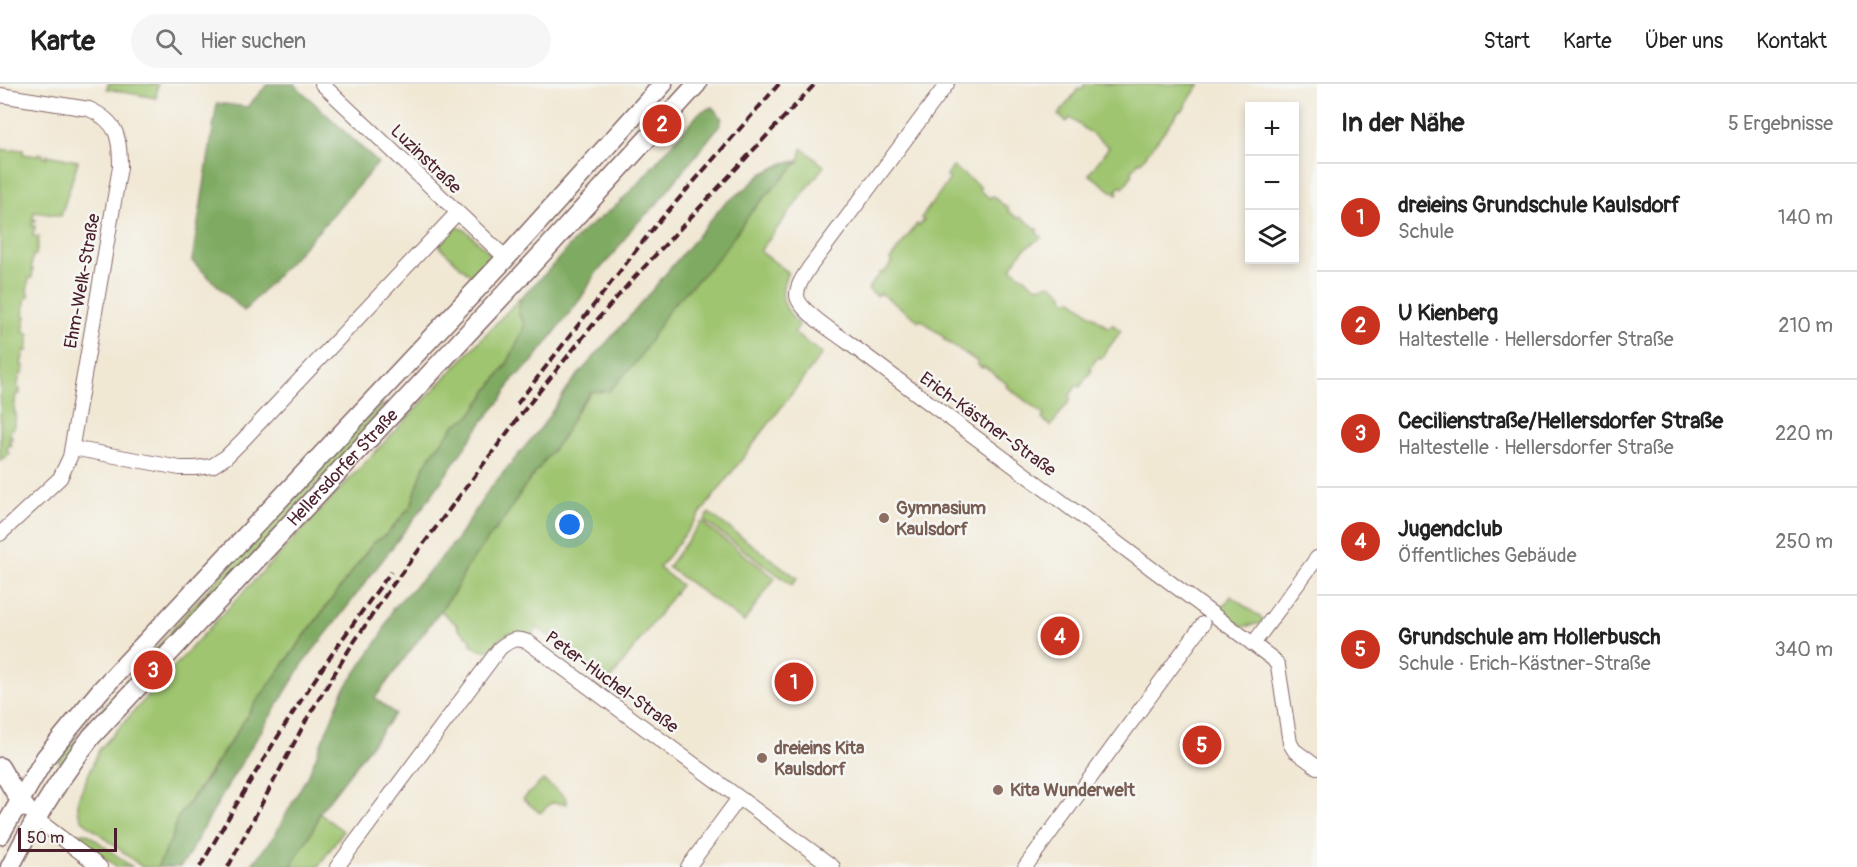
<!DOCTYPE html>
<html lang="de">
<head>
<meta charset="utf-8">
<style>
	body { margin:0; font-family:Pangolin,sans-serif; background:#f6f6f6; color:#222 }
	.controls { position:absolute; right:18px; top:18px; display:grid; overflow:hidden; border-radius:0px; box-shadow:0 3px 9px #0003 }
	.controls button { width:54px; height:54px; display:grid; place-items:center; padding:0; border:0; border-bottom:2px solid #e0e0e0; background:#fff; color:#222; font:30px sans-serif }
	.scale { position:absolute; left:18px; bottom:15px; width:99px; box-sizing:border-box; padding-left:6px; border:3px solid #4a1f2b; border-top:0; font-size:16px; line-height:21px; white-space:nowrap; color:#4a1f2b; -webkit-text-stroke:4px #f6f6f2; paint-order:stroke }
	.you { position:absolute; left:570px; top:441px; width:21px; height:21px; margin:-15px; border:4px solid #fff; border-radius:50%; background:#1a73e8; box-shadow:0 0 0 9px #1a73e833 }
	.badge { display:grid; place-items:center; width:39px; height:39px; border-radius:50%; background:#c8321e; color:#fff; font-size:20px; font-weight:700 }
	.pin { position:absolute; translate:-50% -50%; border:3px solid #fff; box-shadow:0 2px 6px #0006 }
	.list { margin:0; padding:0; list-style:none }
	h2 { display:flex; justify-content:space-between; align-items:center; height:78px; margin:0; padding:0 24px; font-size:26px }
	h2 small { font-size:20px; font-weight:400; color:#767676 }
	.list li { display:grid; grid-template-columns:39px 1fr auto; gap:18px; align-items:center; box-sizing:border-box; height:108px; padding:0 24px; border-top:2px solid #e0e0e0 }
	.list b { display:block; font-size:22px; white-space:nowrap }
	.list p { margin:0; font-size:20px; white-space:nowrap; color:#767676 }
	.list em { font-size:20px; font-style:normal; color:#767676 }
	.icon { flex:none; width:33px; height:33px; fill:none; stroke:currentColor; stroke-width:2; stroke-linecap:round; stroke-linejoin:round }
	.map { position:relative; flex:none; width:1317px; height:783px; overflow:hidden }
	header { display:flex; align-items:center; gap:36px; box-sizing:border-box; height:84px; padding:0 30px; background:#fff; border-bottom:2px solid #e0e0e0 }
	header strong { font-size:28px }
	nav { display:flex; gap:33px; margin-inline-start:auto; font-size:21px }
	.search { width:420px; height:54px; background:#f6f6f6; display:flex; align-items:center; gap:15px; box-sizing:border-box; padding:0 21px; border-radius:33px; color:#767676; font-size:22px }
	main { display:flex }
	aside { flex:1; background:#fff }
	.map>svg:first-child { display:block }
	.green { fill:#9fc570; stroke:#74724e; stroke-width:1.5 }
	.forest { fill:#7faa62; stroke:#646446; stroke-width:1.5 }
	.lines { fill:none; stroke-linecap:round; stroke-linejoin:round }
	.street-casing { stroke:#846566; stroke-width:16 }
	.secondary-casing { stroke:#846566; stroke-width:21 }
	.street { stroke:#fff; stroke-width:14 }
	.secondary { stroke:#fff; stroke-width:18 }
	.rail { stroke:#4a1f2b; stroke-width:4; stroke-dasharray:9 4.5; stroke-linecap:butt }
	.education-dot { fill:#8d6e63; stroke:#f6f6f2; stroke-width:2 }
	.labels { text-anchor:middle; stroke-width:5; stroke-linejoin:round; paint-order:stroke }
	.street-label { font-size:18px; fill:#4a1f2b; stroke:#f6f6f2 }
	.education-label { font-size:18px; font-weight:bold; fill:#785e54; stroke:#f6f6f2; text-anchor:start }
</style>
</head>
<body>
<header>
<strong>Karte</strong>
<div class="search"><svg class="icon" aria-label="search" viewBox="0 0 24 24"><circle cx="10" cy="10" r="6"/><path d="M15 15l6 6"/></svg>Hier suchen</div>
<nav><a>Start</a><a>Karte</a><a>Über uns</a><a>Kontakt</a></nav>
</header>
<main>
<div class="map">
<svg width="1317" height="783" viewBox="0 0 1317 783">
	<rect width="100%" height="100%" fill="#f6f6f2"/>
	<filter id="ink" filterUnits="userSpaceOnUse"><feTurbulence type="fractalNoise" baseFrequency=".0167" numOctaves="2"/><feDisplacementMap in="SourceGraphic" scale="12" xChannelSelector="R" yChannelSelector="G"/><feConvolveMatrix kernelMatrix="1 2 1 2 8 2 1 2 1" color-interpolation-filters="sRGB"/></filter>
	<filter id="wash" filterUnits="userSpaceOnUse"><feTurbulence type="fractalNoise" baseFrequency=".008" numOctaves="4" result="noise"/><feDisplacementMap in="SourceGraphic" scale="24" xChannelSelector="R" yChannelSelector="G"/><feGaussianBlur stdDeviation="1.35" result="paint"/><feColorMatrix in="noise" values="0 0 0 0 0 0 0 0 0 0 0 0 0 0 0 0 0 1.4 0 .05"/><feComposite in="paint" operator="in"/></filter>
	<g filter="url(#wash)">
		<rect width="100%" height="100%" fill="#f1e8d4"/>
		<g class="green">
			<path d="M108,0h50l-2,14 -49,-9z"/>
			<path d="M1085,0h115l-15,21 1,1 -4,5 -2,-1 -39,52 -2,-1 -8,11 2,2 -10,14 -3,-2 -4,5 2,2 -1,2 -28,-21 20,-27 -39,-29 -3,4 -9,-7 21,-27 2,2z"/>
			<path d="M802,64l22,18 -64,85 28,21c-11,23 -5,36 11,53l-5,8 28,21 -163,214 22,17 -71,95 -72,-52 -7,9c-19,-10 -30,-2 -42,14l-11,-2 -8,-6 2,-3 -14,-11 -1,-4 -28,-24 162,-209 92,-107 116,-124z"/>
			<path d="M0,65l14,2v-2l9,1v4l14,2 1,-3 5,1v3l4,1v-3l31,6 -17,55 -27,-4 -1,7 3,1 -1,2h-3v4h3l-2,10 6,1 -3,18h-3l-2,13 2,1 -1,9h-3l-2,14 2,1v4h-3l-3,18 3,1 -3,16 6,2 -2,17h-3l-3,14 3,1 -1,8h-3l-3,14 3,1v5h-4l-2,18 2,1 -2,15 -3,1 -1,6 2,1v3h-3v3l2,1v3l-3,-1 -1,7 3,1 -10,8z"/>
			<path d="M953,83l28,20 -2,3 11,8 2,-2 17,13 -1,2 11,8 2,-2 17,13 -2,3 6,4 -19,13 -12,18 26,19 14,-3 13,10 -1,3 5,4 3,-2 38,29 3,-4 9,7 -20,27 -3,-1 -8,11 2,2 -12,17 -3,-2 -8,12 2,2 -20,27 -9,-7 2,-4 -38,-29 1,-2 -23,-17 -2,1 -5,-4 1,-2 -35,-23 1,-2 -23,-17 -2,1 -39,-28 -3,3 -9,-7 13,-17 3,1 8,-11 -2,-2 27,-36 2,2 5,-6 -3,-2 29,-39 -4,-3z"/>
			<path d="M457,143l8,3 26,24 -20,22 -30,-28c-4,-11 7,-19 16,-21z"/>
			<path d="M521,213l-3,16 7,12 -17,37 -39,55 -14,8 -31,41 -13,40 -24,28 -14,9 -82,111 -114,165 -5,19 -15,29h-15l-60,-47 -4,-9v-12l21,-49 102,-113z"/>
			<path d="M381,319l3,3 -22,29 -300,329 -4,-3c41,-53 89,-99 131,-151z"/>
			<path d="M709,429l88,65 -5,7 -88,-64z"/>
			<path d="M701,438l74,56 -31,44 -76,-55z"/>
			<path d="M1231,512l33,24 -2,3 -19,4 -23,-16z"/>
			<path d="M543,696l22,17 2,7 -16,-1 -11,10 -17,-14z"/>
			<path d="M319,729l24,18 -25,36h-27c8,-18 24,-34 28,-54z"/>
			<path d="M84,749l4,1 44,33h-15l-42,-32z"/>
		</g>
		<g class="forest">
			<path d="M268,0h26l84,79 -55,63 -79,85 -52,-50 25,-158 30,4z"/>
			<path d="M712,23l10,11 -2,7 -64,80 -24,23 -18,26 -18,19 -15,25 -49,64 -19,17 -12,21 -18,21 -52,75 -94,124 -33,42 -72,116 -47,83 -5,6h-23l15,-29 5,-19 27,-36 50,-78 119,-162 14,-9 24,-28 13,-40 7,-11 24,-30 15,-9 38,-54 17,-37 -7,-12 3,-16 23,-22 38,-43 36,-28 22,-23 60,-69z"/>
			<path d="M799,77l-47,50 -36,50 -46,47 -32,52 -29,31 -18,1 -12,15 -17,31 -39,51 -17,27 -38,50 -13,25 -80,107 20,16 -76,99c-4,20 -20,36 -28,54h-41l24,-31 36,-65 33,-80 38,-55 12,-28 36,-36 29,-34 30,-47 55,-66 28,-42 67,-76 86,-103 20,-14 18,-16 22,-11z"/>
		</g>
	</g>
	<g filter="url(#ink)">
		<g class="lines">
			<defs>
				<g id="street">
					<path d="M322,0l184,174"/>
					<path d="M947,0l-138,184c-5,8 -12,17 -12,27 0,14 37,37 49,46l427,318 5,7 12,77 4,7 23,17"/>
					<path d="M0,11l89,14c29,13 31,29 31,58l-50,290 -10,21 -60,56"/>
					<path d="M72,364l108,20h15l17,-2 14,-9 16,-16 215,-228"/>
					<path d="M1253,560l64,-86"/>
					<path d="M35,734l65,49"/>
					<path d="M337,783l163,-219c10,-8 16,-11 28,-6l305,225"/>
					<path d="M688,783l51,-69"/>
					<path d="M1025,783l178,-243"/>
				</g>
				<g id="secondary">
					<path d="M0,683l20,34 6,7"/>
					<path d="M0,751l45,-77 55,-67 406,-433 157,-174"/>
					<path id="s1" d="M10,783c23,-46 50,-89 81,-130l458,-491 148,-162"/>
				</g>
			</defs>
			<use href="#street" class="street-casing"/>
			<use href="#secondary" class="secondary-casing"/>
			<use href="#street" class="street"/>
			<use href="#secondary" class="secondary"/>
			<g class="rail">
				<path d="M517,320l138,-178 124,-142"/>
				<path d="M200,783c58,-102 120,-201 191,-295"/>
				<path d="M228,783l80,-150 42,-69 41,-61 131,-174 74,-92 37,-42 182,-195"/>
			</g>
		</g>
	</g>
	<g class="education-dot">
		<circle cx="884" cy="434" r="6"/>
		<circle cx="762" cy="674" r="6"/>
		<circle cx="998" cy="706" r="6"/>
	</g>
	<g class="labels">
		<g class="street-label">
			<text transform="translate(426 75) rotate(44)" y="6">Luzinstraße</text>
			<text transform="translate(82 197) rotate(-80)" y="6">Ehm-Welk-Straße</text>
			<text transform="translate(988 340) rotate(36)" y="6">Erich-Kästner-Straße</text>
			<text dy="6" stroke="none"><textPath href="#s1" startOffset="522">Hellersdorfer Straße</textPath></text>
			<text transform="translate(612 598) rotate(36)" y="6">Peter-Huchel-Straße</text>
		</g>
		<g class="education-label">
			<text x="896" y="430">Gymnasium<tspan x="896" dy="21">Kaulsdorf</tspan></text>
			<text x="774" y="670">dreieins Kita<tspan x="774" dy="21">Kaulsdorf</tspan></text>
			<text x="1010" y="712">Kita Wunderwelt</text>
		</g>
	</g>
</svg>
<div class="controls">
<button>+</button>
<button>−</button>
<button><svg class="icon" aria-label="layers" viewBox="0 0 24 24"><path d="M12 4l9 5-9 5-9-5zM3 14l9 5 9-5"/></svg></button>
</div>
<div class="scale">50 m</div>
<div class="you"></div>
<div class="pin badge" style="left:794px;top:598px">1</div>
<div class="pin badge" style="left:662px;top:40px">2</div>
<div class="pin badge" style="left:153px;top:586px">3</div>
<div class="pin badge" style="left:1060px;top:552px">4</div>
<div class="pin badge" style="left:1202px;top:661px">5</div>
</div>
<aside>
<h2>In der Nähe<small>5 Ergebnisse</small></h2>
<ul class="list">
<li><span class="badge">1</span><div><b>dreieins Grundschule Kaulsdorf</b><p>Schule</p></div><em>140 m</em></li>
<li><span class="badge">2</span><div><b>U Kienberg</b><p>Haltestelle · Hellersdorfer Straße</p></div><em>210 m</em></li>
<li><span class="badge">3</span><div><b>Cecilienstraße/Hellersdorfer Straße</b><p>Haltestelle · Hellersdorfer Straße</p></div><em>220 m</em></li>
<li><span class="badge">4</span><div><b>Jugendclub</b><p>Öffentliches Gebäude</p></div><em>250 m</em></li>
<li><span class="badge">5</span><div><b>Grundschule am Hollerbusch</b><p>Schule · Erich-Kästner-Straße</p></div><em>340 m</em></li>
</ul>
</aside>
</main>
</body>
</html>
